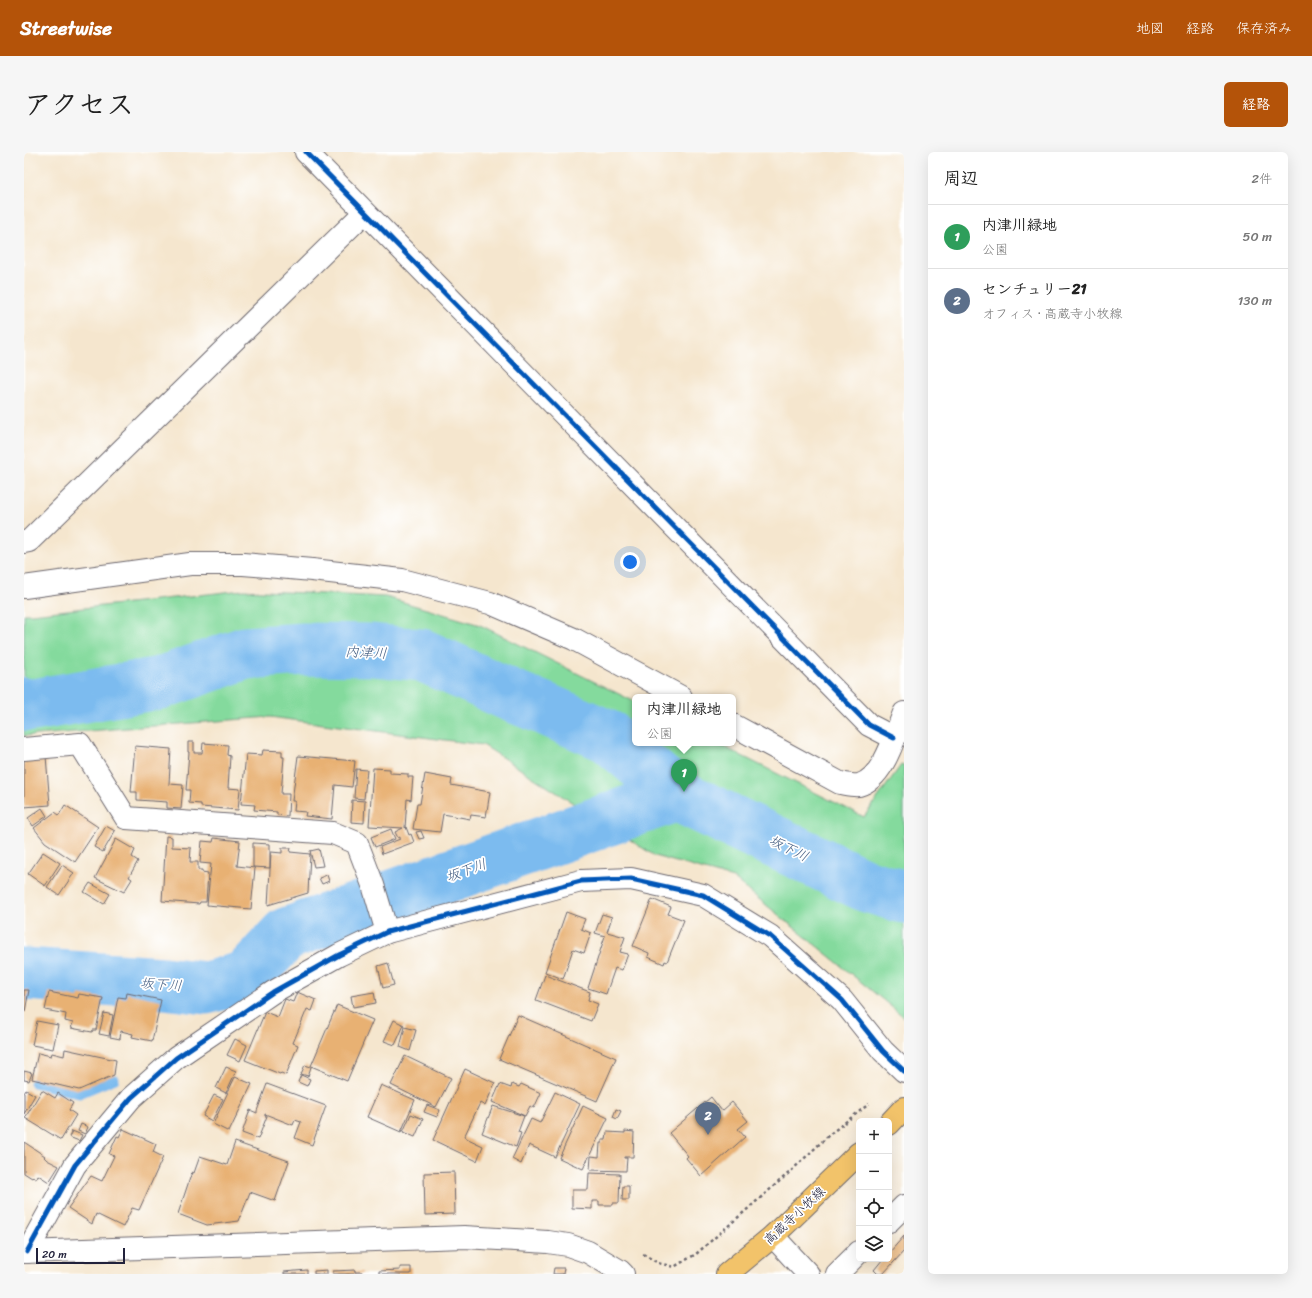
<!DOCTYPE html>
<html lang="ja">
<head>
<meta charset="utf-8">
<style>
	body { margin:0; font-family:Sriracha,"Klee One",sans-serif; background:#f6f6f6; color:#222 }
	.controls { position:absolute; right:12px; bottom:12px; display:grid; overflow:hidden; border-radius:6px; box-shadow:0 4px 16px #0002 }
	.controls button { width:36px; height:36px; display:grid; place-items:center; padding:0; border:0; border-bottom:1px solid #e0e0e0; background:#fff; color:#222; font:20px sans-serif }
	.scale { position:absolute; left:12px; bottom:10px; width:89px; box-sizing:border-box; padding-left:4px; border:2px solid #22223b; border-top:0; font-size:11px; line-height:14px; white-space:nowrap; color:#22223b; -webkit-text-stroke:3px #fff; paint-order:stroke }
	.you { position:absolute; left:606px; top:410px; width:14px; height:14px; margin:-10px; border:3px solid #fff; border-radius:50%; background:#1a73e8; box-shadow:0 0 0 6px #1a73e833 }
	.badge { display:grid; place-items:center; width:26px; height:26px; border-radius:50%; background:#b45309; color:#fff; font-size:13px; font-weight:700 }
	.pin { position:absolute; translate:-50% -33px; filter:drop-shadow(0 1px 2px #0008) }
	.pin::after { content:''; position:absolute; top:21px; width:14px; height:12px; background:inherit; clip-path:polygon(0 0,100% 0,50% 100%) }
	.popup { position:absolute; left:608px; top:542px; width:104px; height:52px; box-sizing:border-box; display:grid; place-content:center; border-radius:6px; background:#fff; filter:drop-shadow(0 1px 3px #0005); font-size:13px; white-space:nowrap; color:#767676 }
	.popup b { font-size:15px; color:#222 }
	.popup::after { content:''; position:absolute; left:50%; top:100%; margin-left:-8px; border:8px solid transparent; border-top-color:#fff }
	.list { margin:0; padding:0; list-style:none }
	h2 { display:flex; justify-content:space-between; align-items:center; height:52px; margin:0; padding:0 16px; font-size:17px }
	h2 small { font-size:13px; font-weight:400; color:#767676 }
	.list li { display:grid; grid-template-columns:26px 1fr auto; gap:12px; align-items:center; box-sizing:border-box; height:64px; padding:0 16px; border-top:1px solid #e0e0e0 }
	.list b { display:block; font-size:15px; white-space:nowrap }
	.list p { margin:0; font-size:13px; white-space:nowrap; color:#767676 }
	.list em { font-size:13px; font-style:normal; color:#767676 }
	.icon { flex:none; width:22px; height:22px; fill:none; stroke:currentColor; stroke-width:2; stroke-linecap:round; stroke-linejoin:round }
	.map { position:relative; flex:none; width:880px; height:1122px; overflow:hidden; border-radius:6px }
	header { display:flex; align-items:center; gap:24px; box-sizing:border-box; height:56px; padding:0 20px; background:#b45309; color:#fff }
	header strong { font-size:19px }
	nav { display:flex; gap:22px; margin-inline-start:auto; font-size:14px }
	.intro { display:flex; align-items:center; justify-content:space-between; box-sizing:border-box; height:96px; padding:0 24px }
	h1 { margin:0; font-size:28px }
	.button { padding:10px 18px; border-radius:6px; background:#b45309; color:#fff; font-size:14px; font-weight:700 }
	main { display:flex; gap:24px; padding:0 24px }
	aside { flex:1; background:#fff; border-radius:6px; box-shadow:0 4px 16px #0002 }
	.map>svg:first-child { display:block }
	.green { fill:#84da9d; stroke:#537e6c }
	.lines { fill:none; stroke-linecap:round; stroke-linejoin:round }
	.stream { stroke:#7bbbef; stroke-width:9 }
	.river { stroke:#7bbbef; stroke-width:53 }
	.building { fill:#e8b173 }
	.minor-casing { stroke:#6c676e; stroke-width:24 }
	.major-casing { stroke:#6c676e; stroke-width:24 }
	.path { stroke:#6c676e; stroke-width:2.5; stroke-dasharray:3 3; stroke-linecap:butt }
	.minor { stroke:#fff; stroke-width:22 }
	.major { stroke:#f2c36a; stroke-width:22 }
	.cycleway-casing { stroke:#fff; stroke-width:8 }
	.cycleway { stroke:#0057b8; stroke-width:5 }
	.labels { text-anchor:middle; stroke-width:3.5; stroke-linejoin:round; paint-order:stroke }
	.street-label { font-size:13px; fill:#22223b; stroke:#fff }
	.water-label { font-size:14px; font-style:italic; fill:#465f83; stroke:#fff }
</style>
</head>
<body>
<header>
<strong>Streetwise</strong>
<nav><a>地図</a><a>経路</a><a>保存済み</a></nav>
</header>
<div class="intro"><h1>アクセス</h1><a class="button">経路</a></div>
<main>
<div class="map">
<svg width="880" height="1122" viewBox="0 0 880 1122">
	<rect width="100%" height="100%" fill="#fff"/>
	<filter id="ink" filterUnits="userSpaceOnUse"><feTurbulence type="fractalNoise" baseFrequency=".025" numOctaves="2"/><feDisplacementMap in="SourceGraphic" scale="8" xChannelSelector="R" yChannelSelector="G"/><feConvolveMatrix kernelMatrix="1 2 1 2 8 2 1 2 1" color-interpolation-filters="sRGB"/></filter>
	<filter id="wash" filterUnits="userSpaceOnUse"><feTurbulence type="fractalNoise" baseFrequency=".012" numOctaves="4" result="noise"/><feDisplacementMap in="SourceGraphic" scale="16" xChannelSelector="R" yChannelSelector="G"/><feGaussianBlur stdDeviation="0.9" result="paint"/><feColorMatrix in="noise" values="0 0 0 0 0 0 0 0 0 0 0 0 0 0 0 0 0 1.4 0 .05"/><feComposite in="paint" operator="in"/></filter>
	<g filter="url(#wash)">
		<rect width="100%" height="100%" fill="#f5e6ce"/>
		<path class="green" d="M219,438l143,7 94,28 155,77v41h81l148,74 37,-52 3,1v251l-171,-139 -78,-22 -172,-111 -213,-28 -246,19v-122h8z"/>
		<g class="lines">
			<g class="stream">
				<path d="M175,852l7,-16"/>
				<path d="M10,931l45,11 36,-15"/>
			</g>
			<g class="river">
				<path d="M0,552l9,1 127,-22 85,-30 59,-4 68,1 50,5 88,40 35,14 64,28 68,58"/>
				<path d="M0,822l140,9 42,5 40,-11 40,-43 391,-139 190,91 37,11"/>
			</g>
		</g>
		<g id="blocks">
			<g class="building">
				<path d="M164,590h6v11h8l1,-10 25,2 -1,10 3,1 -2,32 12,1 -2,21 -37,-3v-3l-12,-1 1,-13h-4l3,-38h-1z"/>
				<path d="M111,594l36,3 -2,35 14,1 -2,24 -14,-1v-6l-30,-2v-8h-6z"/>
				<path d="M239,598l19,1v6h2l-3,37h8l-1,22 -11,-1v-3l-23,-2 1,-5 -14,-1 5,-50 16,1z"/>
				<path d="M22,604l4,49 -26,2v-49z"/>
				<path d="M274,604l57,5 -3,26 -17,-2 -3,34 -27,-3 1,-4 -12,-1 1,-10h-3z"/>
				<path d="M349,616l17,1v4l18,1v3h5l-2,23 -4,-1 -2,29 1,-1 3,8 2,-1 3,8 -32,12 -2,-7 20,-8v-2l-2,1 -3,-6 8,-4 -34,-2z"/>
				<path d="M332,617l11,1 -3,29 -10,-1z"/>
				<path d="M401,622l27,5 -1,6 39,7 -4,25 -15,-2 -1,4 -27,-5 -3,18 -27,-3 4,-25h3z"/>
				<path d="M328,648l13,1 -1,22 -13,-1z"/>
				<path d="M41,653l33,22 -23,35 -30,-20 -11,-14 21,-16 4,3z"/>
				<path d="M18,656l5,8 -14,10 -5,-8z"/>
				<path d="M82,674l9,5 -12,21 -9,-5z"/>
				<path d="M367,677l4,10 -20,8 -4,-10z"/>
				<path d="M397,679l3,7 -5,1 -3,-7z"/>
				<path d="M142,684l6,1v10l19,1 -1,14h8v8h4v2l6,1 -2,29h-6l-1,2 -37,-3z"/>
				<path d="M190,686l26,3 -3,25 18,2 -4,41 -44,-4 4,-41 -11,-1 2,-22 11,1z"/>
				<path d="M92,687l19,11 -3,7 6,4 -9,16 3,2 -8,13 -29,-14z"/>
				<path d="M229,691l17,1v24l-17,-1z"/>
				<path d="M258,696h9l-1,4 20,2 -2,39 -40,12 3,-53 11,1z"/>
				<path d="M295,697l4,17 -9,1 -4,-16z"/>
				<path d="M19,700l17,11 -15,23 -17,-12z"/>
				<path d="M38,713l12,8 -15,22 -12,-8z"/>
				<path d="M303,723l2,6 -7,3 -3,-6z"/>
				<path d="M66,731l20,11 -6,10 -20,-12z"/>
				<path d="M628,747l19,8 -3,7 16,6 -17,42 -2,-1 -1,3 -16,-7 1,-4 -16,-7z"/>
				<path d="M542,760l19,7 -4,10 10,4 -7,20 -11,-4 -10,30 -18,-7z"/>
				<path d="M578,762l10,3 -5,15 18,5 -5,15 8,2 -6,16 -7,-2 -9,26 -18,-6 17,-52 -10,-3z"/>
				<path d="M364,811l6,22 -11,3 -5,-22z"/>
				<path d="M521,823l45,17 -2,8 10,4 -7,17 -55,-21z"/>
				<path d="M0,838h5l-4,22h-1z"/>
				<path d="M25,840l29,6 1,-4 24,4 -7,32h-3l-1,2 -21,-4 2,-5 -8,-2 1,-7 -21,-4z"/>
				<path d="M273,840l19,8 -4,11 -5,-2 -14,34 5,2 -12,30 -5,-2 -1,1 -35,-14 20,-48 13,5 7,-18 8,3z"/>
				<path d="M350,840l2,11 -23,4 -2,-11z"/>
				<path d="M103,841l34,7 -9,41 -20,-4 1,-3 -12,-3 -1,8 -10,-2 8,-40 8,1z"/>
				<path d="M313,853l36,15 -26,61 -36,-15z"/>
				<path d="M80,861l9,2 -4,21 -10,-2z"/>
				<path d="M494,863l98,43 -19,43 -98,-42z"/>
				<path d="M370,868l10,5 -9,20 -11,-4z"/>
				<path d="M13,869l21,4 -5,24 -21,-4z"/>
				<path d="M381,875l11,3 -6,21 -10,-4z"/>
				<path d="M211,887l12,6 -7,16 -13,-6z"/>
				<path d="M41,897l51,11 -2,15 -35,15 -47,-11 6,-26 13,3 1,-3 12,3z"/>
				<path d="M381,904l46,22 -15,29 -45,-22z"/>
				<path d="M281,913l6,2 -3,9 -7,-2z"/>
				<path d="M202,915l10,4 -10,22 -10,-5z"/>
				<path d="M441,917l30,14 -10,23 -5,-3 -16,34 19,9 -6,15 -44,-21z"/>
				<path d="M0,919l8,2 -3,8 -5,-1z"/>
				<path d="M277,923l9,4 -3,7 -9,-4z"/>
				<path d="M211,925l17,7 -23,48 -16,-8z"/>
				<path d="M243,932l59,22 -14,39 -17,-7 6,-16 -6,-2 -2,5 -28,-11v2h2l-9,23 -16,-6 8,-23 7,3v-2z"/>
				<path d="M476,932l11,4 1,-4 7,3 2,-3 20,9 -7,15 -4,-2 -5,10 -33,-14z"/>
				<path d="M357,933l34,15 -14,32 -34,-15z"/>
				<path d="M2,938l9,5 -11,19v-21z"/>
				<path d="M18,938l13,8 3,-5 15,10 -4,7 7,5 -15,25 -36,-22z"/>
				<path d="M531,940l25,12 -25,53 -26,-12 -8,19 -9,-5 19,-40 9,4z"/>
				<path d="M190,943l9,4 -11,22 -9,-5z"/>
				<path d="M687,945l11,14 10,-9 16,19 -10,8 7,8 -44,39 -15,-18 2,-2 -19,-23z"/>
				<path d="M403,953l13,5 -3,7 -13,-5z"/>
				<path d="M469,954l31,10 -6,16 3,1 -5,14 -34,-14z"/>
				<path d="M559,954l25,12 -25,51 -24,-11z"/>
				<path d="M592,957l5,2 -4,8 -4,-2z"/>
				<path d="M387,962l12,5 -8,18 -12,-5z"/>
				<path d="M57,972l7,3 -3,7 -7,-3z"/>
				<path d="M99,977l33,15 -3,8 10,5 -24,53 -7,-2 -9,19 -27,-13 -4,10 -24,-16 23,-32 11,5 12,-25 -5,-2 8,-18 2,1z"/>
				<path d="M48,979l10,4 -3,6 -10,-4z"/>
				<path d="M601,979l9,1 -1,25h-9v1h3l-1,13 -36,-1 1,-14 8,1 1,-14h2v-3h4l1,-8 18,1z"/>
				<path d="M0,990l21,14 -1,1 3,3 12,6 -10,16 -11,-7 -2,4 -3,-2 -1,1 -8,-5z"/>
				<path d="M211,990l54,19 -14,40 -25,-9 -11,29 -32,4 -29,-11 14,-42 2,1 6,-17 27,9z"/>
				<path d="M430,1020l1,42 -30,1 -1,-42z"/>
				<path d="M565,1021l31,1 -1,29h-6v2h-14v-4h-7v8l-20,-1v-18h16z"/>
				<path d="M599,1034h6v14h-7z"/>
				<path d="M880,1084v15l-21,23h-5l-4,-4 9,-11h6v-6z"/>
				<path d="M376,1115h11v7h-32v-3l21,-1z"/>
				<path d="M530,1116h10l-1,6h-10z"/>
				<path d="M283,1118v4h-23v-2z"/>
				<path d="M303,1118v4h-13v-3z"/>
				<path d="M331,1118v2h7v2h-29v-3z"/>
			</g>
		</g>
	</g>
	<g filter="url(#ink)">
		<use href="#blocks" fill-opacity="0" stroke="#6c676e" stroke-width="1"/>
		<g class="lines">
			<defs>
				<g id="minor">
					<path d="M282,0l563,573 25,13"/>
					<path d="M0,390l5,-1 335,-328"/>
					<path d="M0,435l166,-23h53l69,6 90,10 88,23 84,36 107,58"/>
					<path d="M709,573l107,58c6,1 14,3 19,2 25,-7 36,-50 45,-72"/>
					<path d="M0,597l56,-5 46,74 207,15 24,10 16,42 14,47"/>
					<path d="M865,1069l15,-15"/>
					<path d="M749,1084l35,38"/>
					<path d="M0,1100l440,-15 84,5 20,3 20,7 32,19 3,3"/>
					<path d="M3,1100l48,-87 56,-67 45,-40 97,-66 66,-37 48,-23 194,-51 50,-2 72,16 67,41 72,64 41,51 21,20"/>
					<path d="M813,1122l22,-22"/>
				</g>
				<g id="major">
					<path d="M865,972l15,-16"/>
					<path d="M703,1122l46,-38 86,-83"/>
				</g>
			</defs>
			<use href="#minor" class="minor-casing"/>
			<use href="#major" class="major-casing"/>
			<path class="path" d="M619,1102l15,9 16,4 22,-13 94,-82 40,-38 39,-30"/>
			<use href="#minor" class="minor"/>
			<use href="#major" class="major"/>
			<defs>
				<g id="cycleway">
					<path d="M282,0l563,573 25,13"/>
					<path d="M3,1100l48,-87 56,-67 45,-40 97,-66 66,-37 48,-23 194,-51 50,-2 72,16 67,41 72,64 41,51 21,20"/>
				</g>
			</defs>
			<use href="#cycleway" class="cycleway-casing"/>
			<use href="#cycleway" class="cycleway"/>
		</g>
	</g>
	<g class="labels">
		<g class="street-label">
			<text transform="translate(770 1063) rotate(-43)" y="5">高蔵寺小牧線</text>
		</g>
		<g class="water-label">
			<text transform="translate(342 500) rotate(3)" y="5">内津川</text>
			<text transform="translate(765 696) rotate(26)" y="5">坂下川</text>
			<text transform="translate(442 718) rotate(-20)" y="5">坂下川</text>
			<text transform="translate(137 832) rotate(4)" y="5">坂下川</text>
		</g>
	</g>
</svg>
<div class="controls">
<button>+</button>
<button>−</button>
<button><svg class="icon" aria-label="locate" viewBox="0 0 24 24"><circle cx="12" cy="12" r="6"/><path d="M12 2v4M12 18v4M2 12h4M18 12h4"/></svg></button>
<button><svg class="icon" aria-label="layers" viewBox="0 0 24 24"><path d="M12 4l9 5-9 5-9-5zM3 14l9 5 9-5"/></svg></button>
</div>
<div class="scale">20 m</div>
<div class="you"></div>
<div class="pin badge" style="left:660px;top:640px;background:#2e9e5b">1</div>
<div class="popup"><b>内津川緑地</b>公園</div>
<div class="pin badge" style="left:684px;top:983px;background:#5c6f8a">2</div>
</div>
<aside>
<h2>周辺<small>2件</small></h2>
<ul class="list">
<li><span class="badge" style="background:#2e9e5b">1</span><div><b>内津川緑地</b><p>公園</p></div><em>50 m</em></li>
<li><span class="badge" style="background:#5c6f8a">2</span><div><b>センチュリー21</b><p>オフィス · 高蔵寺小牧線</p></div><em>130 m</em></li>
</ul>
</aside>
</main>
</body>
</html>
